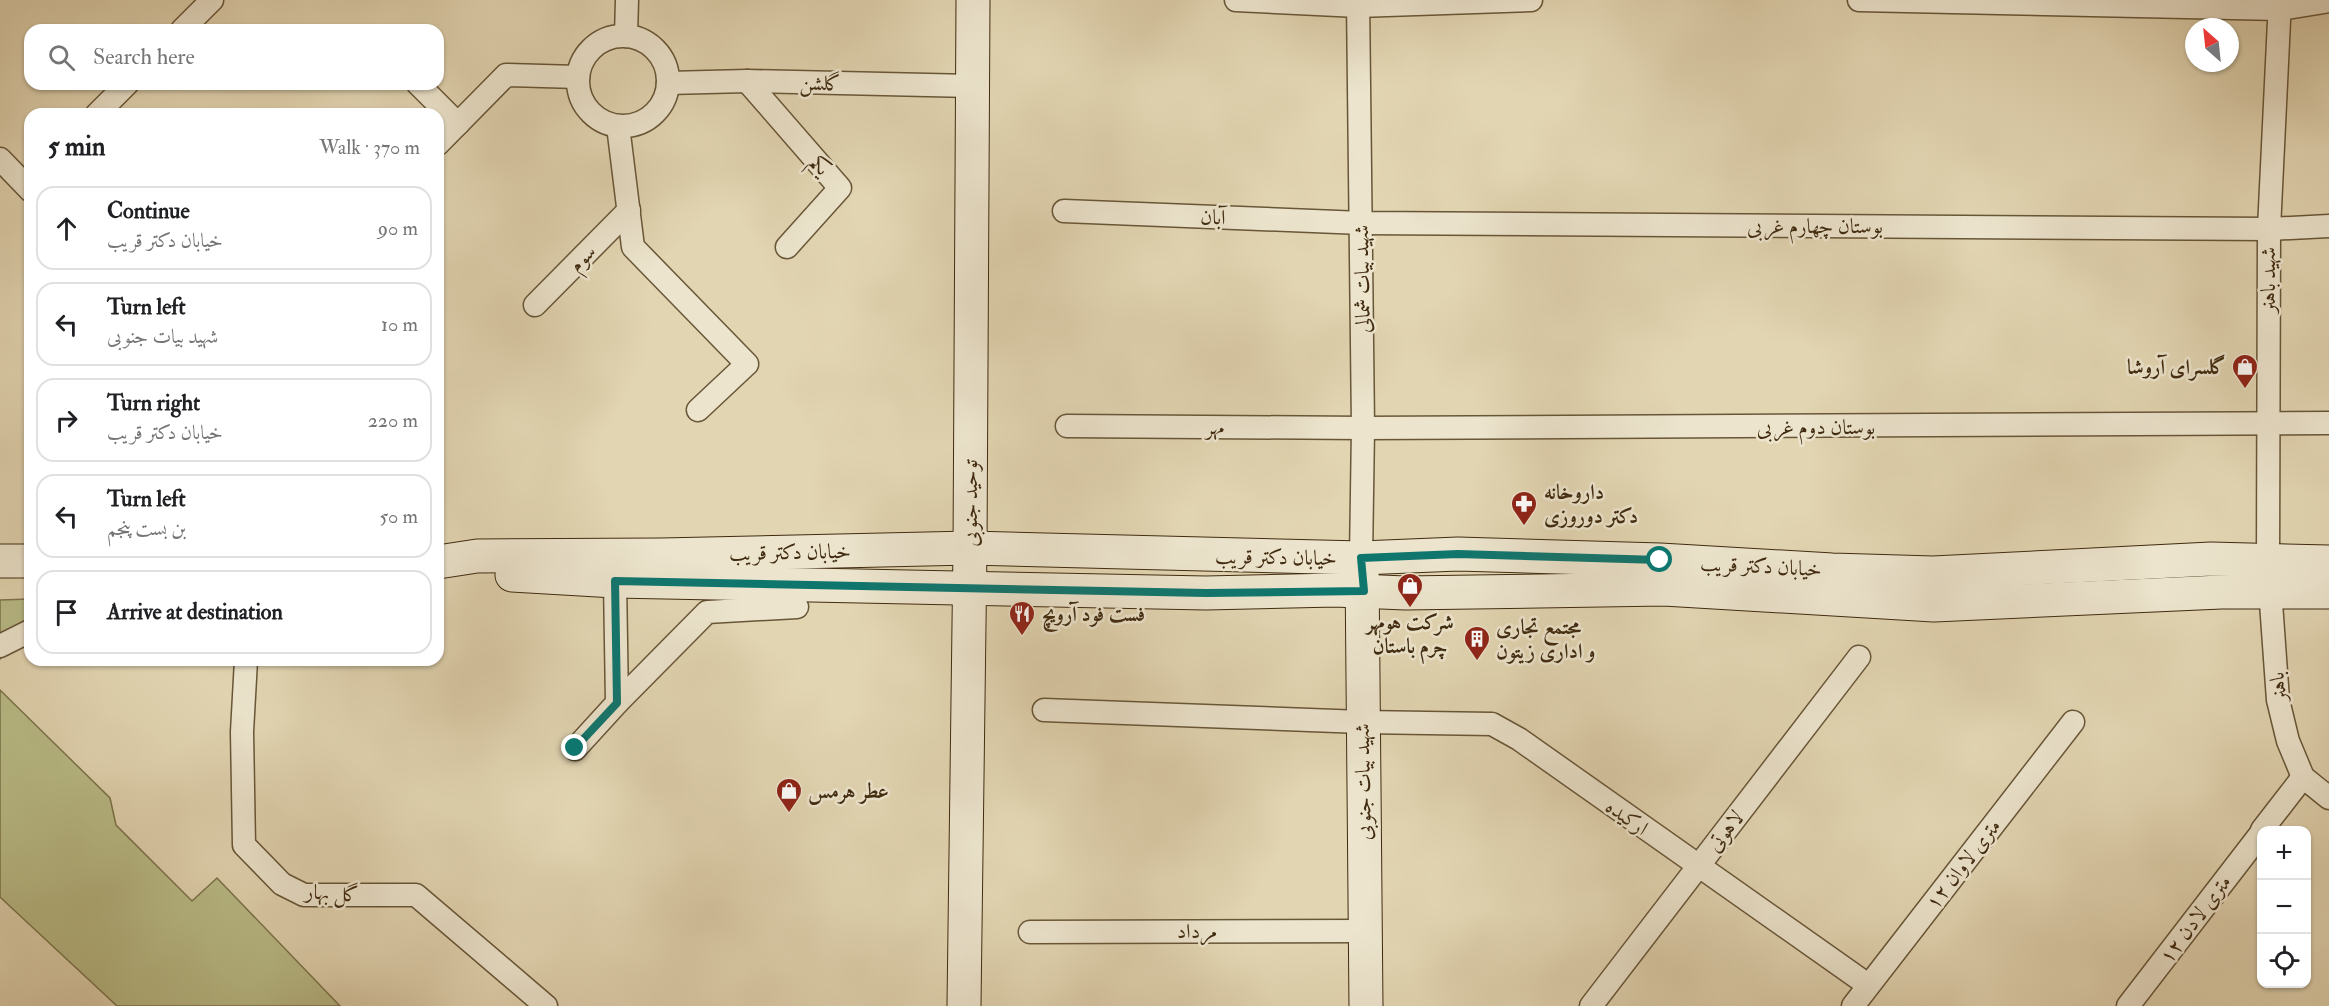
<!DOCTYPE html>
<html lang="en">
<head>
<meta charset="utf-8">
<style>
	body { margin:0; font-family:"IM FELL Double Pica",Amiri,serif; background:#f6f6f6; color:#202124 }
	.controls { position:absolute; right:18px; bottom:18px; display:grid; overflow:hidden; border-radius:12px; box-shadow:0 2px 4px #0004 }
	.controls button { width:54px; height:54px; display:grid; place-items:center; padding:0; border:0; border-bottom:2px solid #e0e0e0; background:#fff; color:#202124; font:30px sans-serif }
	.compass { position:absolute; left:2185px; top:18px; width:54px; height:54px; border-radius:50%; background:#fff; box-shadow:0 2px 4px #0004; rotate:333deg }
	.stop { position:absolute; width:18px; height:18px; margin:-14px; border:4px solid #0f766e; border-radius:50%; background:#fff }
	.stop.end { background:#0f766e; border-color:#fff; box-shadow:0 2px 6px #0008 }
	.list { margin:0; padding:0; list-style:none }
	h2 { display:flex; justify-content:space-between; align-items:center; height:78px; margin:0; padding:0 24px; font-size:26px }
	h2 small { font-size:20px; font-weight:400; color:#757577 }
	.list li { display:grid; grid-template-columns:39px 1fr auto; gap:18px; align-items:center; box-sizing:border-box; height:84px; margin:0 12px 12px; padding:0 12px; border:2px solid #e0e0e0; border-radius:18px }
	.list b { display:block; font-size:22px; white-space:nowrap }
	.list p { margin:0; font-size:20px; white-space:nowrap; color:#757577 }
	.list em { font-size:20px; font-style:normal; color:#757577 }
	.icon { flex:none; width:33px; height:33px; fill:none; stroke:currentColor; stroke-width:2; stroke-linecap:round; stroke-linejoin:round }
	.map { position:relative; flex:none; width:2329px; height:1006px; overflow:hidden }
	.search { position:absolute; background:#fff; box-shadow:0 2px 4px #0004; left:24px; top:24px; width:420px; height:66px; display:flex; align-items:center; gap:15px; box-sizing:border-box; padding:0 21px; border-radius:18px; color:#757577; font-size:22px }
	.panel { position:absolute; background:#fff; box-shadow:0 2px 4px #0004; left:24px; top:108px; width:420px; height:558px; border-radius:18px }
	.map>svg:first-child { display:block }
	.green { fill:#b9bc88; stroke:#7c744c; stroke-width:1.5 }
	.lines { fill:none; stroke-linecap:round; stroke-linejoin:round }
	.street-casing { stroke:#685638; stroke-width:25 }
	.secondary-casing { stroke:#402b10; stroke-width:35 }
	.street { stroke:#ece4cd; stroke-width:22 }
	.secondary { stroke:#ece4cd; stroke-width:33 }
	.route { stroke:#0f766e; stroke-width:8 }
	.labels { text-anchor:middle; stroke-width:5; stroke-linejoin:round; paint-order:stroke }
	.street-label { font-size:21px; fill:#402b10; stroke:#ece4cd }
	.poi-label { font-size:21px; font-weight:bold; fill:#402b10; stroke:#ece4cd; text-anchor:start }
</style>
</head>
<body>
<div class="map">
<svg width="2329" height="1006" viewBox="0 0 2329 1006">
	<rect width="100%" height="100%" fill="#e2d5b2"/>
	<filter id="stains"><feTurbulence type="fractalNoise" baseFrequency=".00333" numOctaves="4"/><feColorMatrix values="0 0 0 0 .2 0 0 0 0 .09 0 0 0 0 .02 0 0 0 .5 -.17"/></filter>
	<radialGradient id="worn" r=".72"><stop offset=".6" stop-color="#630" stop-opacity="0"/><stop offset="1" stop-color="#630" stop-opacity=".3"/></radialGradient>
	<g class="green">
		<path d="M30,599v34l-30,26v-59z"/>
		<path d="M0,690l110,108 6,27 76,76 25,-23 123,128h-223l-117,-109z"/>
	</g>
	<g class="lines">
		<defs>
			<g id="street">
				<path d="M1236,0l122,6 173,-6"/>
				<path d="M1358,0l5,428 -2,130"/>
				<path d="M1859,0l421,9 49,-8"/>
				<path d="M2280,0l-11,229 -1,332 10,139 10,41 15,36 26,21"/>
				<path d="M182,30l30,-30"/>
				<path d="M626,36l1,-36"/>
				<circle cx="623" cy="81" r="45"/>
				<path d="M747,81l93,107 -53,59"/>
				<path d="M668,83l79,-2 225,5"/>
				<path d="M418,84l40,40"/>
				<path d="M97,114l30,-30"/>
				<path d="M618,126l15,121 114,117 -49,46"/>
				<path d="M438,144l68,-69 72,2"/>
				<path d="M0,159l30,31"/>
				<path d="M1064,211l298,12 907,6 60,-3"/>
				<path d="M535,305l94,-95"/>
				<path d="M1067,426l296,2 966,-5"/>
				<path d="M0,646l30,-15"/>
				<path d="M246,660l-4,72 2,113 38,39 22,11h112l130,111"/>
				<path d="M617,703l90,-91 90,-5"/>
				<path d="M1044,710l318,12 130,2 27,15 349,246"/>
				<path d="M575,749l42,-46 -2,-122"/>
				<path d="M2262,830l41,-53"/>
				<path d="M1030,932l335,-1"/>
				<path d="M1591,1006l268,-349"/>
				<path d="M1853,1006l220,-284"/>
				<path d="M2128,1006l134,-174"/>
			</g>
			<g id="secondary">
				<path d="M0,561h30"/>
				<path d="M438,562l39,-6 184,-1 309,-7 391,10 97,-4 202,6 172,10 101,3 278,-14 118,3"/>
				<path d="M1362,569l4,437"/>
				<path d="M512,575l103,6 591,12 129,-3 70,3 259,-4 270,16 287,-13h108"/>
				<path d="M964,1006l6,-458 3,-548"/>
			</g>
		</defs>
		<use href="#street" class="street-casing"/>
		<use href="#secondary" class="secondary-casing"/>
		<use href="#street" class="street"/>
		<use href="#secondary" class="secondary"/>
	</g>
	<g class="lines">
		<path class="route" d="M575,748l42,-45 -2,-122 591,12 158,-2 -3,-33 97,-4 202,6"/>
	</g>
	<defs>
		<symbol id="shop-pin" viewBox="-11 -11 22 30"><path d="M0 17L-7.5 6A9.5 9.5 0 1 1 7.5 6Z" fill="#8f2418" stroke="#ece4cd"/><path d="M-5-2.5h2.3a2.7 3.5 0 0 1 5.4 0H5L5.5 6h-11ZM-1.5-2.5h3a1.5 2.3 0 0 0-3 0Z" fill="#fff"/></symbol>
		<symbol id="pharmacy-pin" viewBox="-11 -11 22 30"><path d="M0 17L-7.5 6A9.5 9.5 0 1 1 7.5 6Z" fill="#8f2418" stroke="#ece4cd"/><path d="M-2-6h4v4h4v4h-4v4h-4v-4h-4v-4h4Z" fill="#fff"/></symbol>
		<symbol id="restaurant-pin" viewBox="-11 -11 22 30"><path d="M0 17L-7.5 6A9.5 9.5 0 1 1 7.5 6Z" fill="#8f2418" stroke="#ece4cd"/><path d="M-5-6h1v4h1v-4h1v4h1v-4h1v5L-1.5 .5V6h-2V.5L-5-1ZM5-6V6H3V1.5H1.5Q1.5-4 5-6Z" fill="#fff"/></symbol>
		<symbol id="building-pin" viewBox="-11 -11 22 30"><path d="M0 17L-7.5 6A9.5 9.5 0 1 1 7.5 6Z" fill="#8f2418" stroke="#ece4cd"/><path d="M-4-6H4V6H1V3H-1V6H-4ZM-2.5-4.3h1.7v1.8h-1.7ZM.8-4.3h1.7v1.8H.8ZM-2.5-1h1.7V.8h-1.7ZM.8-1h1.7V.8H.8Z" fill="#fff"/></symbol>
	</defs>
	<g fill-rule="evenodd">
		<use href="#shop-pin" x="2230" y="352" width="30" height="40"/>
		<use href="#pharmacy-pin" x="1509" y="489" width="30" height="40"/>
		<use href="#shop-pin" x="1395" y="571" width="30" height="40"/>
		<use href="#restaurant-pin" x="1007" y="599" width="30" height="40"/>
		<use href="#building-pin" x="1462" y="624" width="30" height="40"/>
		<use href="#shop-pin" x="774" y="776" width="30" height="40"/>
	</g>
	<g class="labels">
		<g class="street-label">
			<text transform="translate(820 83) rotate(1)" y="7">گلشن</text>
			<text transform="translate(820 165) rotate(49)" y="7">یکم</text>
			<text transform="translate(1213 217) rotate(2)" y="7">آبان</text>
			<text x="1815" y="233">بوستان چهارم غربی</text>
			<text transform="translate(582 258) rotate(-46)" y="7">سوم</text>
			<text transform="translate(1362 279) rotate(-91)" y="7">شهید بیات شمالی</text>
			<text transform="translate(2268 280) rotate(-90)" y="7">شهید باهنر</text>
			<text x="1215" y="434">مهر</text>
			<text x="1816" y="434">بوستان دوم غربی</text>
			<text transform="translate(970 503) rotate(-90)" y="7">توحید جنوبی</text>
			<text transform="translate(790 552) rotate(-1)" y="7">خیابان دکتر قریب</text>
			<text transform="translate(1276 557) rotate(1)" y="7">خیابان دکتر قریب</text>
			<text transform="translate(1761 566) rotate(3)" y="7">خیابان دکتر قریب</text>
			<text transform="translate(2278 687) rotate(-97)" y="7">باهنر</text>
			<text transform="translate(1363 782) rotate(-91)" y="7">شهید بیات جنوبی</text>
			<text transform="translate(1627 817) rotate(35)" y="7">ارکیده</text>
			<text transform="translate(1725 831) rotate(-52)" y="7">لاهوتی</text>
			<text transform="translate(1963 864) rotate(-52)" y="7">۱۲ متری لاوان</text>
			<text transform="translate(332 893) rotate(4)" y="7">گل بهار</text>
			<text transform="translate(2195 919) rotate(-53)" y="7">۱۲ متری لادن</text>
			<text x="1197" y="938">مرداد</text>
		</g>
		<g class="poi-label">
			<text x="2226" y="374" text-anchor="end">گلسرای آروشا</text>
			<text x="1544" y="499">داروخانه<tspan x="1544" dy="24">دکتر دوروزی</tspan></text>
			<text x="1042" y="621">فست فود آرویچ</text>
			<text x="1410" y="629" text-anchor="middle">شرکت هومهر<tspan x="1410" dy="24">چرم باستان</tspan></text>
			<text x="1496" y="634">مجتمع تجاری<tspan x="1496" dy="24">و اداری زیتون</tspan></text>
			<text x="808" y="798">عطر هرمس</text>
		</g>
	</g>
	<rect width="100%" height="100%" filter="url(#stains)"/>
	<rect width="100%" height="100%" fill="url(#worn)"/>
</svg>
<div class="controls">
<button>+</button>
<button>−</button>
<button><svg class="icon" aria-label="locate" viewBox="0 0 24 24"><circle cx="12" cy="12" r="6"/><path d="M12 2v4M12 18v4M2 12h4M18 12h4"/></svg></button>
</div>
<svg class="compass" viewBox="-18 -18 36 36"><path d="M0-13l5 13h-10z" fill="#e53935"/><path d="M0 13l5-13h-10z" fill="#757577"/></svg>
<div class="stop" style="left:1660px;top:560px"></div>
<div class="stop end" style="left:575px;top:748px"></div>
<div class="search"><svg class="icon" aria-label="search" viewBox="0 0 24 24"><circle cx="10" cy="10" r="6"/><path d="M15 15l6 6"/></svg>Search here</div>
<section class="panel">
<h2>5 min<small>Walk · 370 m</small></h2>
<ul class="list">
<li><svg class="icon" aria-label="ahead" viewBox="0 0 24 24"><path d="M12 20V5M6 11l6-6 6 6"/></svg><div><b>Continue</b><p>خیابان دکتر قریب</p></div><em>90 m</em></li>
<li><svg class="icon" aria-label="left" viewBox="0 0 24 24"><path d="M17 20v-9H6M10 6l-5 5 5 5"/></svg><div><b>Turn left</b><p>شهید بیات جنوبی</p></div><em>10 m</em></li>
<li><svg class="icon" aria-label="right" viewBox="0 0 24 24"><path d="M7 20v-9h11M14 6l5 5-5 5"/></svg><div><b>Turn right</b><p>خیابان دکتر قریب</p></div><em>220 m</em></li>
<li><svg class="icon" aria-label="left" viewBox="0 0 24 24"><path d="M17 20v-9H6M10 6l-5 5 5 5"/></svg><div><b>Turn left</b><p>بن بست پنجم</p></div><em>50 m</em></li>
<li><svg class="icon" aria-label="arrive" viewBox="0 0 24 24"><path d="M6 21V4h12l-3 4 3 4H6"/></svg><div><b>Arrive at destination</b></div></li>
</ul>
</section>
</div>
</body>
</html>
